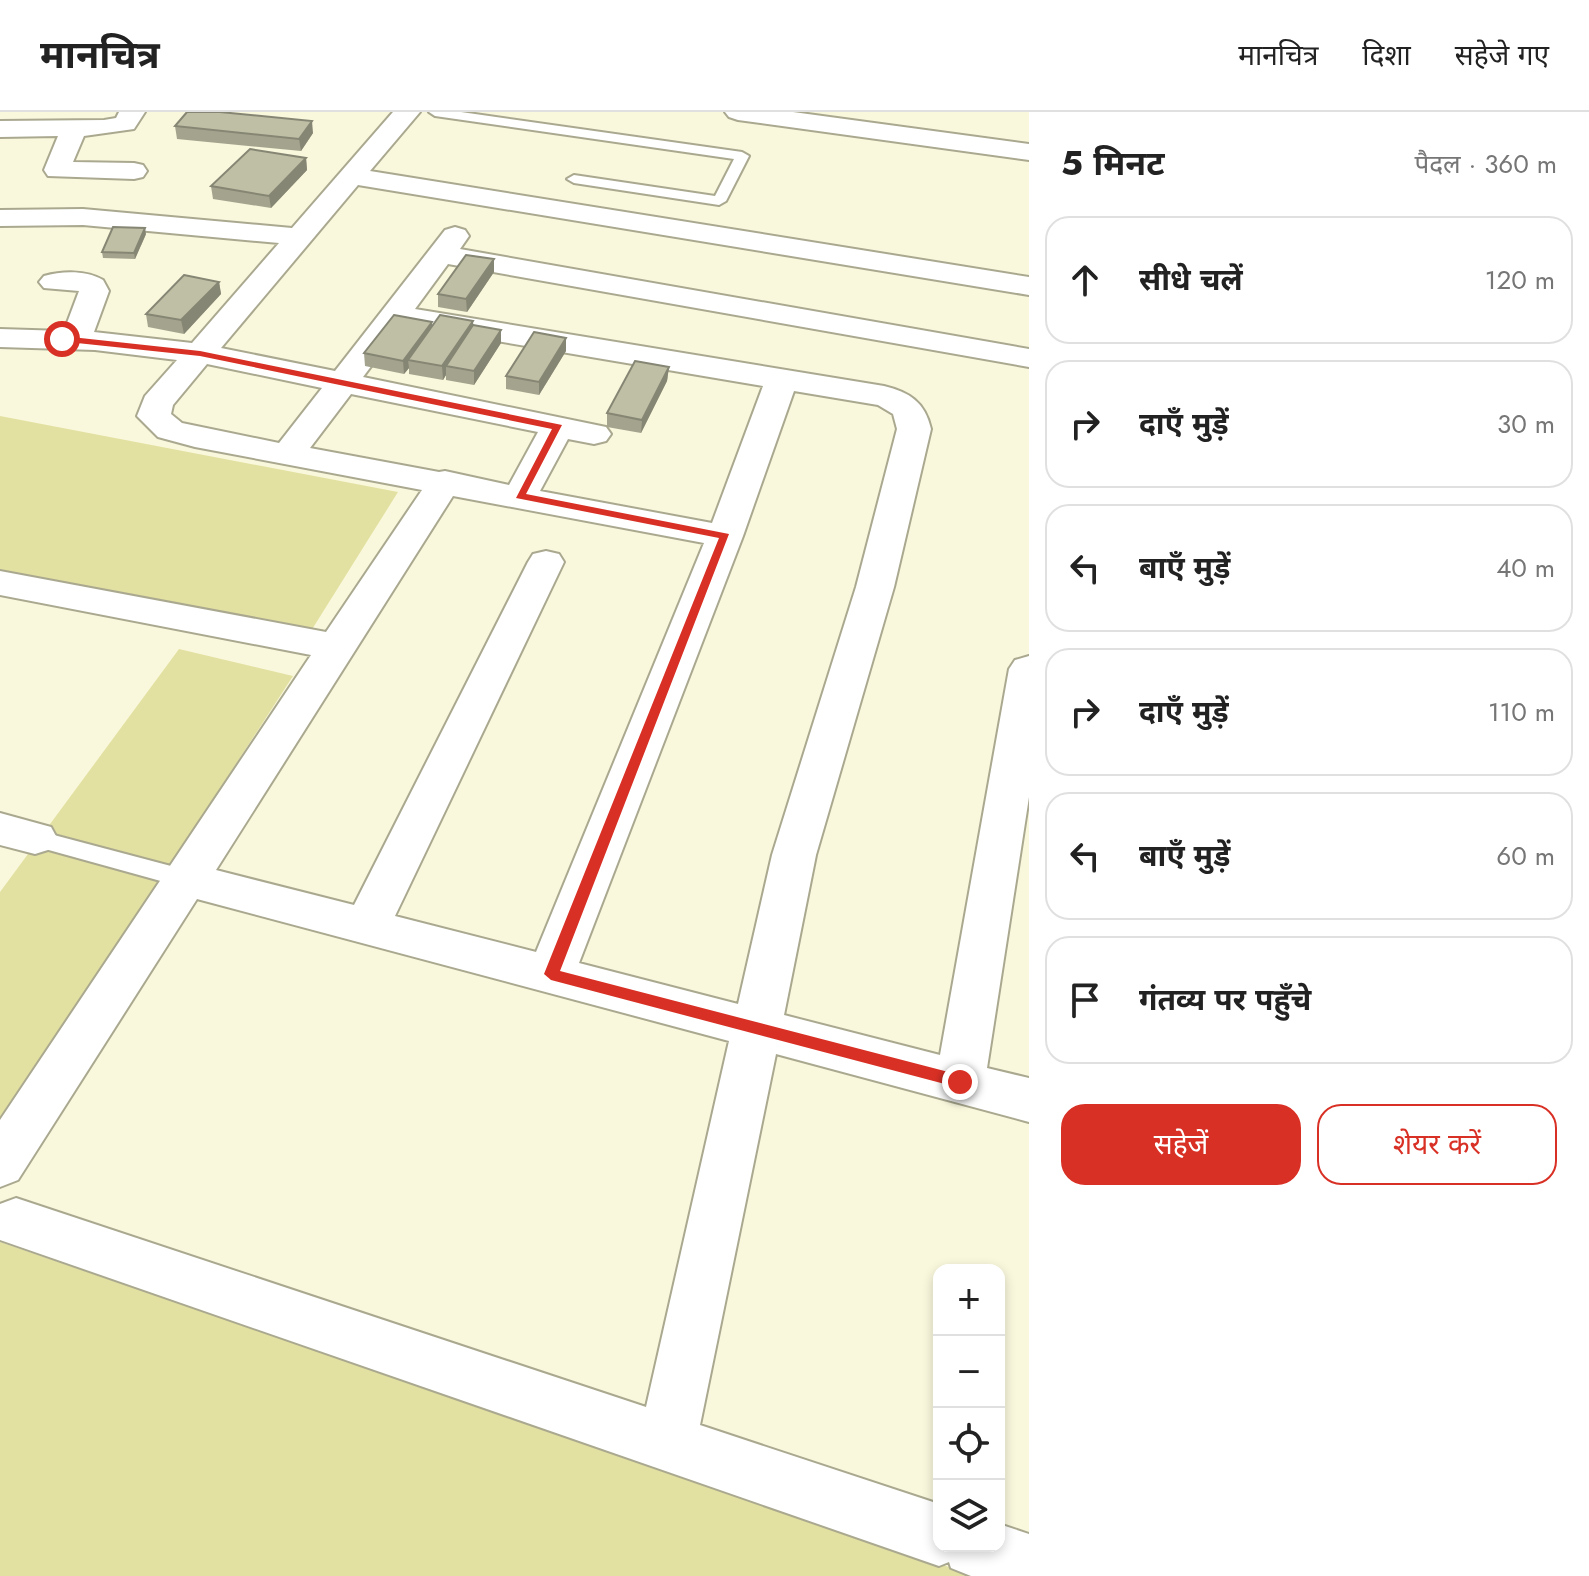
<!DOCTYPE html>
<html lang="hi">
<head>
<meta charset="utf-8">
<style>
	body { margin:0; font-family:Jost,"Noto Sans Devanagari",sans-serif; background:#f6f6f6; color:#222 }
	.controls { position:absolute; right:24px; bottom:24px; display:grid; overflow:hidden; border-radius:16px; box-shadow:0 4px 12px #0003 }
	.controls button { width:72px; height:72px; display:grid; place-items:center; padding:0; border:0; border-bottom:2px solid #e0e0e0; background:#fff; color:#222; font:40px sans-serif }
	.stop { position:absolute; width:24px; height:24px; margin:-18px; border:6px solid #d93025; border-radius:50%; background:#fff }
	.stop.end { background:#d93025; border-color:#fff; box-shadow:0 2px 8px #0008 }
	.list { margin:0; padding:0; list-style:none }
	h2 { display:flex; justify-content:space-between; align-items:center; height:104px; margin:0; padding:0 32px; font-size:34px }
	h2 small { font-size:26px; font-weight:400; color:#767676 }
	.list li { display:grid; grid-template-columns:52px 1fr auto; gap:24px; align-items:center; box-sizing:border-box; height:128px; margin:0 16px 16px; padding:0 16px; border:2px solid #e0e0e0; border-radius:24px }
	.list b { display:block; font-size:30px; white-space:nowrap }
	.list em { font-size:26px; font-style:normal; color:#767676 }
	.actions { display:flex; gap:16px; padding:24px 32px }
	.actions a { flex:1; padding:18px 0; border:2px solid #d93025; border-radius:24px; text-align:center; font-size:28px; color:#d93025 }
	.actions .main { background:#d93025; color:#fff }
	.icon { flex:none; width:44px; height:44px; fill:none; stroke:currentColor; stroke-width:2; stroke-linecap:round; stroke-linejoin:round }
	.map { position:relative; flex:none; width:1029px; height:1464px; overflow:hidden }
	header { display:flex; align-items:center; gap:48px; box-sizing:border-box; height:112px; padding:0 40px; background:#fff; border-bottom:2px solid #e0e0e0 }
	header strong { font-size:38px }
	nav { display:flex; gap:44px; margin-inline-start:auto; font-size:28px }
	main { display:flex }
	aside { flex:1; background:#fff }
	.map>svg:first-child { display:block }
	.green { fill:#e3e1a1 }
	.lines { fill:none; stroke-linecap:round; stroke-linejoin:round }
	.lane-casing { stroke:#aaa990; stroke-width:4 }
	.street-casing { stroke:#aaa990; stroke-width:4 }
	.lane { fill:#fff; fill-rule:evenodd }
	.street { fill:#fff; fill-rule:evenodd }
	.wall { fill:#a4a48e }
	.shaded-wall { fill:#868674 }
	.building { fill:#bfbfa5; stroke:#868674; stroke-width:2 }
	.route { fill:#d93025 }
</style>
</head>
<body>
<header>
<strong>मानचित्र</strong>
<nav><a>मानचित्र</a><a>दिशा</a><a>सहेजे गए</a></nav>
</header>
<main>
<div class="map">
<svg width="1029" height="1464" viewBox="0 0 1029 1464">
	<rect width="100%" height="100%" fill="#f9f8dd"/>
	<g class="green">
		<path d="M0,304l398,76 -87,139 -311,-61z"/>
		<path d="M179,537l114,27 -293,452v-236z"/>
		<path d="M0,1130l975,334h-975z"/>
	</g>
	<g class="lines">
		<defs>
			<g id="lane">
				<path d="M429,0h32l281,40 7,4 -23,45 -7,4 -145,-22 -7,-4 7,-4 141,21 19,-37 -299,-43z"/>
				<path d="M35,718l151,40 8,3 3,6 -3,6 -8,3 -159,-44 -3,-6 3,-6z"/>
			</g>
			<g id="street">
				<path d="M119,0h26l-11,17 -50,7 -11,26 61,1 9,2 4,6 -4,6 -9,2 -86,-3 -4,-6 14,-34 -58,1v-16l104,-1 12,-2z"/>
				<path d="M393,0h27l-50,59 659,106v18l-671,-110 -137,163 114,23 110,-141 10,-3 10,3 4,6 -9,13 569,100v18l-581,-103 -33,45 469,77c25,6 41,16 47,43l-37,158 -78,268 -32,160 156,40 69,-386 6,-9 14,-4v141l-42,271 42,10v44l-253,-68 -76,371 239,79v42h60v-22l30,10v42h-58l-20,-8 -2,-6 -10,4 -939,-326v-36l16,-6 630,209 83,-366 -532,-142 -179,281 -18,7v-67l311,-465 -311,-60v-24l326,61 96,-142 -227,-43 -37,-10 -21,-21 8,-20 32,-36 -82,-10 -95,-3v-18l64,2 15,-40 -35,-3 -5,-6 5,-6c18,-5 42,-6 59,4l6,11 -15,41 98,11 87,-100 -196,-18 -83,1v-16l83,-1 209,19zM402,213l361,61 -51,137 -172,-32 28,-52 26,5 12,-3 5,-7 -5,-7 -243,-50zM207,252l115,24 -43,55 -97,-20 -11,-9 2,-9zM794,279l84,14 15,9 4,15 -41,158 -84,268 -34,149 -159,-41 164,-427zM351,282l187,38 -29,53 -64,-14 -6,1 -129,-24zM453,384l251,47 -168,409 -141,-36 169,-354 -5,-8 -13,-3 -13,3 -5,8 -174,343 -138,-35z"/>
				<path d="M725,0h68l236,32v16l-291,-40 -9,-3z"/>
				<path d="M0,701l51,14 6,11 -6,11 -16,5 -35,-9z"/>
			</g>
		</defs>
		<use href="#lane" class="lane-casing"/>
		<use href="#street" class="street-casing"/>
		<use href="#lane" class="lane"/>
		<use href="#street" class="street"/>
	</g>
	<g class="wall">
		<path d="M175,14l138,7 -12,18 -124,-12z"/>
		<path d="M306,46l1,12 -36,38 -58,-9 -2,-13z"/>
		<path d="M146,122l-11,25 -32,-1 -1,-6z"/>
		<path d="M494,147v13l-27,40 -29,-5v-13z"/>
		<path d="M219,170l2,12 -37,40 -36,-7 -2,-13z"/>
		<path d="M474,213l27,18 -27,42 -28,-5v-5l-3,5 -34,-6v-6l-5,6 -39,-8 -1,-13 68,-27z"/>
		<path d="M566,239l-27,44 -33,-6v-13z"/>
		<path d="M669,255l-2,14 -26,52 -34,-6v-14z"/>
	</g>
	<g class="shaded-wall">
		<path d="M312,9l1,12 -12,18 -2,-12z"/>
		<path d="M306,46l1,12 -36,38 -2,-12z"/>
		<path d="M145,116l1,6 -11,25 -1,-6z"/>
		<path d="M494,147v13l-27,40 -1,-13z"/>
		<path d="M219,170l2,12 -37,40 -3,-14z"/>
		<path d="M473,209l1,13 -28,32v9l-3,5 -1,-14z"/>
		<path d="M432,210l1,13 -25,25 1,8 -5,6 -1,-13z"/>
		<path d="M501,218v13l-27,42v-14z"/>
		<path d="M566,226v13l-27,44v-13z"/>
		<path d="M669,255l-2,14 -26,52 1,-13z"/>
	</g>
	<g class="building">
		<path d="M187,0h33l92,9 -13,18 -124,-13z"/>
		<path d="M250,37l56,9 -37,38 -58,-10z"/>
		<path d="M113,115l32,1 -11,25 -32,-1z"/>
		<path d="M466,143l28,4 -28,40 -28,-5z"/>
		<path d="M184,163l35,7 -38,38 -35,-6z"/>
		<path d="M394,203l38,7 -29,39 -39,-8z"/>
		<path d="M440,203l33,6 -31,45 -34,-6z"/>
		<path d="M473,213l28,5 -27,41 -28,-5z"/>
		<path d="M534,220l32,6 -27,44 -33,-6z"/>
		<path d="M635,249l34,6 -27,53 -35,-7z"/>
	</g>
	<path class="route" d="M62,224l138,15 362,74 -36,69 203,40 -169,437 400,104 8,7 -2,4 -6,2 -409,-108 -7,-6 175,-436 -203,-40 36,-69 -352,-73 -142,-15z"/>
</svg>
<div class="controls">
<button>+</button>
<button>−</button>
<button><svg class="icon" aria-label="locate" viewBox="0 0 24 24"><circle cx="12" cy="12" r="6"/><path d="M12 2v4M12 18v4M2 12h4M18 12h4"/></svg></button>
<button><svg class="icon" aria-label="layers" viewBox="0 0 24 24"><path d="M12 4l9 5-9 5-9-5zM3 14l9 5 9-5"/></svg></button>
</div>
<div class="stop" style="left:62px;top:227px"></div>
<div class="stop end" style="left:960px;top:970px"></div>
</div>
<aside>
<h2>5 मिनट<small>पैदल · 360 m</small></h2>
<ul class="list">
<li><svg class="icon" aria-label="ahead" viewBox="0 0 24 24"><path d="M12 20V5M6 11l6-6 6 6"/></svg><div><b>सीधे चलें</b></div><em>120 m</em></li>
<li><svg class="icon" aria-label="right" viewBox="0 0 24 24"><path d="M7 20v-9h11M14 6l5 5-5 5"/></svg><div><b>दाएँ मुड़ें</b></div><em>30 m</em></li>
<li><svg class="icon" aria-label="left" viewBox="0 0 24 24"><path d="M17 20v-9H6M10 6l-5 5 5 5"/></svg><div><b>बाएँ मुड़ें</b></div><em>40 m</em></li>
<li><svg class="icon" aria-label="right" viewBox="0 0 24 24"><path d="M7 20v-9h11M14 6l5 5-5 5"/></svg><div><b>दाएँ मुड़ें</b></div><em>110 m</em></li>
<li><svg class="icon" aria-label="left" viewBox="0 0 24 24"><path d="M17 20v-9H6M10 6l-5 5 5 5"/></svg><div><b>बाएँ मुड़ें</b></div><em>60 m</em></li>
<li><svg class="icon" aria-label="arrive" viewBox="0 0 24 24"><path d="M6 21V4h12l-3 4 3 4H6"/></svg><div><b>गंतव्य पर पहुँचे</b></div></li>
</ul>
<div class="actions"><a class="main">सहेजें</a><a>शेयर करें</a></div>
</aside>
</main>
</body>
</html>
